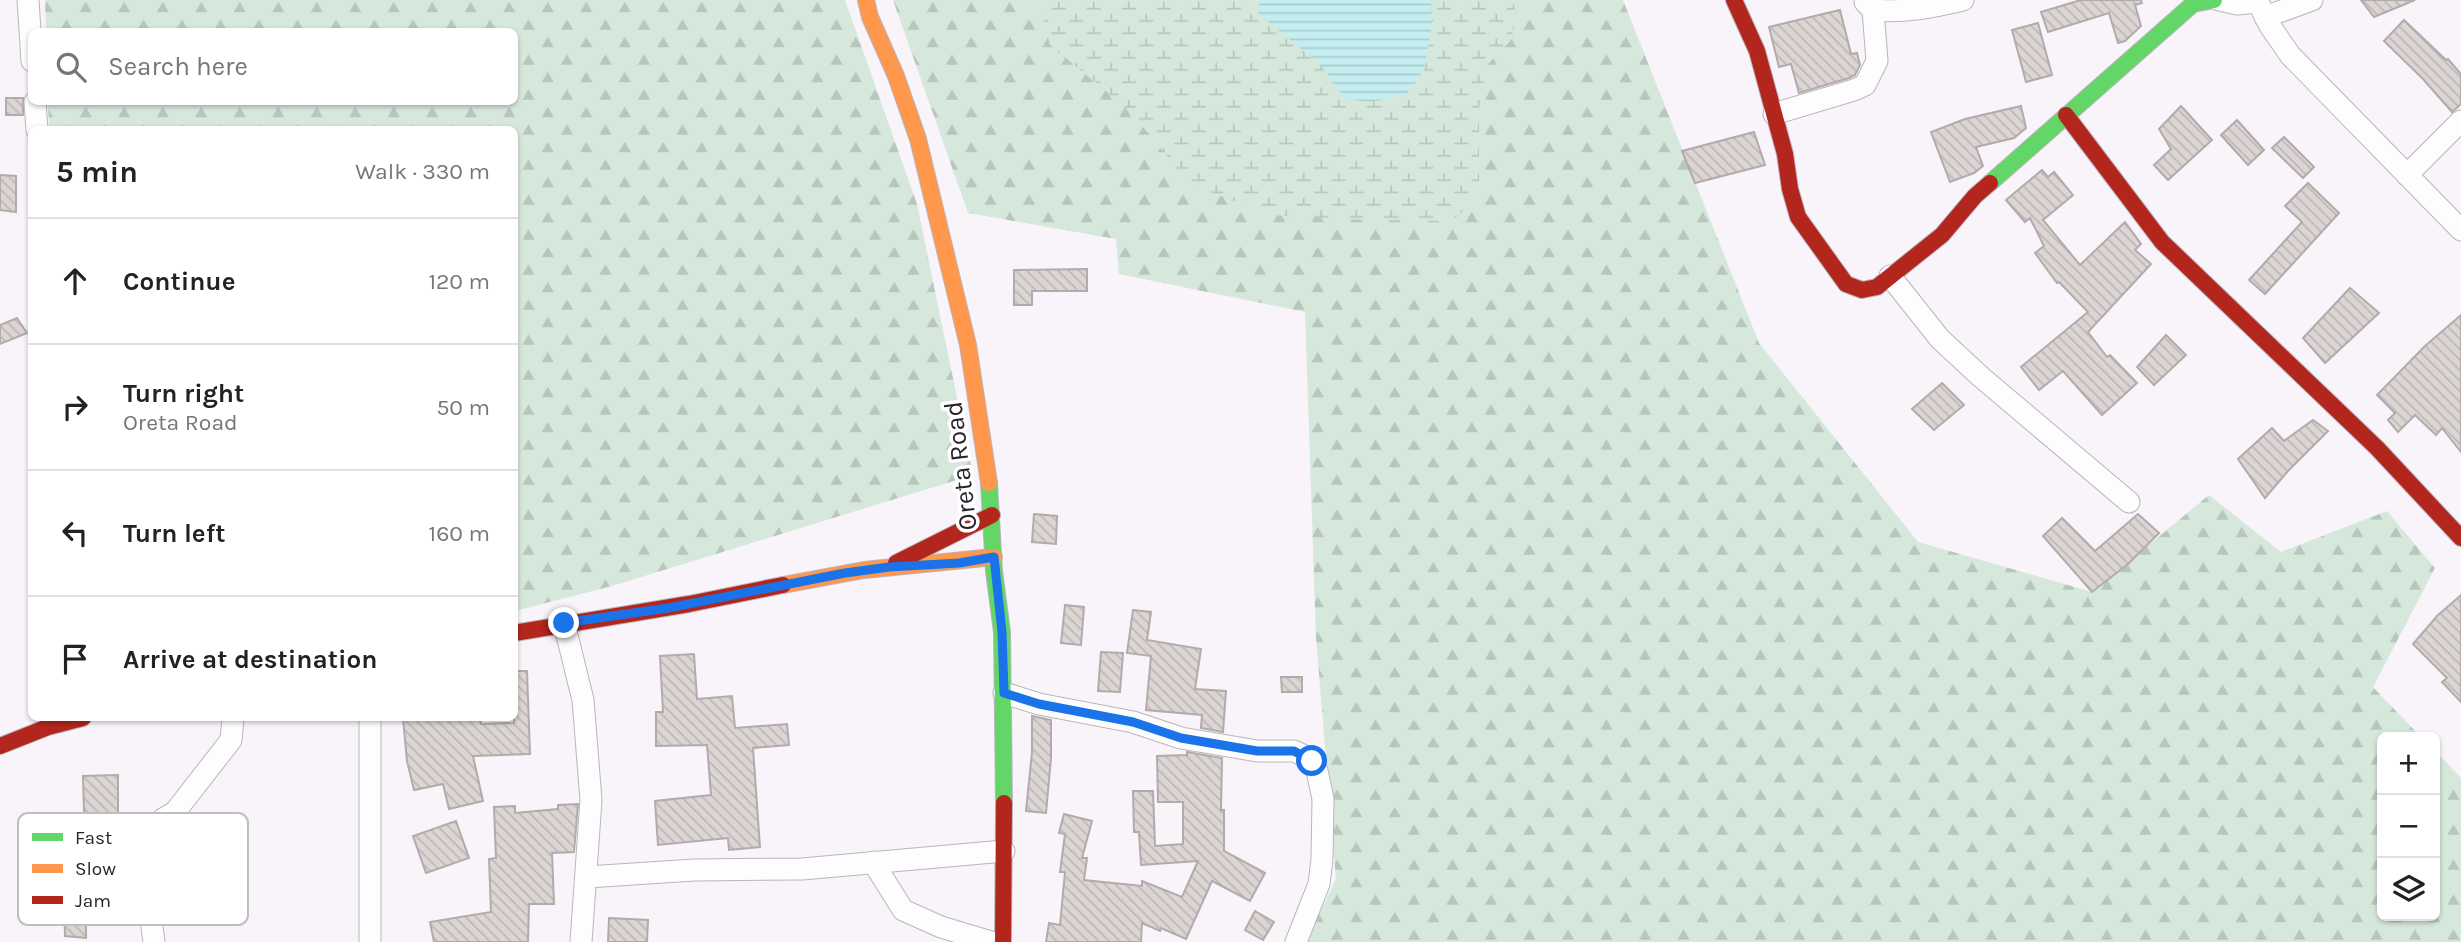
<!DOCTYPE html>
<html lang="en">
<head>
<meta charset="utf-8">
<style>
	body { margin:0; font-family:Karla,sans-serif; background:#f6f6f6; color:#222 }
	.controls { position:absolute; right:21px; bottom:21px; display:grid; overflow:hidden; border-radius:10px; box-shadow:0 2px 5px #0004 }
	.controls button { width:63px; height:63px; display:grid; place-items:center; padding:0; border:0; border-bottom:2px solid #e0e0e0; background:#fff; color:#222; font:35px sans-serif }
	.stop { position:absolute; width:21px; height:21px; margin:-16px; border:5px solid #1a73e8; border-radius:50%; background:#fff }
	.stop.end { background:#1a73e8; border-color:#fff; box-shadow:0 2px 7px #0008 }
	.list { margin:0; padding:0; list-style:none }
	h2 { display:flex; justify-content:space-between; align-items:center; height:91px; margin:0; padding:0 28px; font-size:30px }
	h2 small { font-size:23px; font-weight:400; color:#767676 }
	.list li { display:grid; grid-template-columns:46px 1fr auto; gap:21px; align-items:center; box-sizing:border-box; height:126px; padding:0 28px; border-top:2px solid #e0e0e0 }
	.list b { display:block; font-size:26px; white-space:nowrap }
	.list p { margin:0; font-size:23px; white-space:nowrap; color:#767676 }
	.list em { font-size:23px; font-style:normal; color:#767676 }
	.icon { flex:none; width:38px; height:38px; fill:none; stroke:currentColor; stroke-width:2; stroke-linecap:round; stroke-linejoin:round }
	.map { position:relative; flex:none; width:2461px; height:942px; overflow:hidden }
	.search { position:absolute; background:#fff; box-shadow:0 2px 5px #0004; left:28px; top:28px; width:490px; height:77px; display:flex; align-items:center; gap:18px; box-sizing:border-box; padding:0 24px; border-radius:10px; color:#767676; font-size:26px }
	.panel { position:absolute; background:#fff; box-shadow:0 2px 5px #0004; left:28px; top:126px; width:490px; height:595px; border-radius:10px }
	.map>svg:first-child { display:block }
	.forest { fill:url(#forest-firs) }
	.wetland { fill:url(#wetland-marsh) }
	.water { fill:url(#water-rules) }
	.building { fill:url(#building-back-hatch); stroke:#b2abab; stroke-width:2 }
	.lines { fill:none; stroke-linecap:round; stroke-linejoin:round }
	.street-casing { stroke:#bab5bd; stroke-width:23 }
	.fast-casing { stroke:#bab5bd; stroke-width:18 }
	.slow-casing { stroke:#bab5bd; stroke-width:18 }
	.jam-casing { stroke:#bab5bd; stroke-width:18 }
	.street { stroke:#fefdfe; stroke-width:21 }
	.fast { stroke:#63d668; stroke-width:16 }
	.slow { stroke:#ff974d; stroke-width:16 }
	.jam { stroke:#b3261e; stroke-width:16 }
	.route { stroke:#1a73e8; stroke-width:9 }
	.labels { text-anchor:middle; stroke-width:7; stroke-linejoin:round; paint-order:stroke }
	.street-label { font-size:26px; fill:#2a232d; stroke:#fff }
	.key { fill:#fff; stroke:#bfbdc0; stroke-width:2 }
	.key-label { font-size:19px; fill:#2a232d }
</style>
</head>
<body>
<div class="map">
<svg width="2461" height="942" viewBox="0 0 2461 942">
	<defs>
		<pattern id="forest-firs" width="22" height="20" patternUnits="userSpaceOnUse" patternTransform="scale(1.75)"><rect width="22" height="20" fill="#d6e8dc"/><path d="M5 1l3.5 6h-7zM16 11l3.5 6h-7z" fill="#b8c7bd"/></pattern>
		<pattern id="wetland-marsh" width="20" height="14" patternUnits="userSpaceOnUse" patternTransform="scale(1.75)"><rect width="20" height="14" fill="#d6e8dc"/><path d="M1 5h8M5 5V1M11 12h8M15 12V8" fill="none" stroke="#b8c7bd"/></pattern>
		<pattern id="water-rules" width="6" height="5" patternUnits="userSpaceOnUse" patternTransform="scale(1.75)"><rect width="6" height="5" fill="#c5eef0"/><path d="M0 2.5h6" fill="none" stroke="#a9ccce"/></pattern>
		<pattern id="building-back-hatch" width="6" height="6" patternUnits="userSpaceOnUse" patternTransform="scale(1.75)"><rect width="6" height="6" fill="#dcd5d4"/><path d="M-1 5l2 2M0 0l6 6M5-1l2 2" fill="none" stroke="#bdb7b6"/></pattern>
	</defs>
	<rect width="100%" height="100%" fill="#f8f4fa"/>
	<g class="forest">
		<path d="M45,0h800l72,204 56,271 -361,111 -97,25 -1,-481 -465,-1 -1,-27h466v-70l-468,-1z"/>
		<path d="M893,0h730l136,343 159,199 174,50 117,-97 72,57 106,-41 48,57 -62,119 48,50h-39v179h53v-165l26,27v164h-1155l30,-63 -20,-241 -11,-326 -186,-38 -3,-35 -148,-26z"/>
	</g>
	<path class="wetland" d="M1038,0h222l-1,14 63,51 23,34 87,-73 -1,-26h81l5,14 -6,26 -23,24 -9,44v85l-26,28 -87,-1 -97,-5 -79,-31 -60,-73 -80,-66z"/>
	<path class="water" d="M1260,0h171l1,26 -8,44 -17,24 -34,8 -28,-3 -24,-34 -63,-52z"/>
	<g class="building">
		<path d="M2081,0h60l1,3 -7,2 6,21 -16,15 -7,2 -9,-30 -61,19 -7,-20z"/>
		<path d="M2361,0h54l-41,17z"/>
		<path d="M1840,10l11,44 6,-1 3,12 -5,10 -6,3 -50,15 -8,-29 -12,3 -10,-40z"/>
		<path d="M2404,20l42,40 2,-1 13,15v30l-9,8 -29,-33 -39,-38z"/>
		<path d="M2038,23l14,52 -26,7 -14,-52z"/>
		<rect x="6" y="98" width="17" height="17"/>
		<path d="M2021,106l5,22 -12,10 -38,9 7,19 -9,7 -24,9 -19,-50 34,-13z"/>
		<path d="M2181,106l31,34 -44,40 -14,-15 17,-16 -12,-20z"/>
		<path d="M2237,120l27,30 -16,15 -27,-30z"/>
		<path d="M1754,132l11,33 -70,18 -13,-32z"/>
		<path d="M2284,137l30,30 -11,11 -31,-30z"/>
		<path d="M2042,170l6,7 6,-5 19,23 -30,25 37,45 45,-43 16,22 -6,6 16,14 -63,68 19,25 3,-2 27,28 -35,32 -39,-44 -24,19 -18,-23 67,-55 -29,-30 -2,1 -22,-30 9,-7 -14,-28 -5,4 -19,-22z"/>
		<path d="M0,175l16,1v36l-16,-2z"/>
		<path d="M2308,183l31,30 -74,81 -16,-14 53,-58 -17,-16z"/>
		<path d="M1087,269v22h-55v14h-18v-35z"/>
		<path d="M2350,288l29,25 -54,50 -22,-25z"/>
		<path d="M2461,315v137l-19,-24 -6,7 -21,-20 -17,17 -10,-12 7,-7 -18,-18 48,-49z"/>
		<path d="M17,318l10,15 -27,11v-19z"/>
		<path d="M2166,335l20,20 -32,30 -17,-18z"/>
		<path d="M1942,383l22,22 -30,25 -22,-21z"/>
		<path d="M2313,420l15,11 -40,40 -23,27 -27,-39 34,-31 12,13z"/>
		<path d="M1034,514l23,2 -1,28 -24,-2z"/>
		<path d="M2138,514l21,19 -31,31 -36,28 -49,-56 19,-18 33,33z"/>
		<path d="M2461,595v107l-19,-20 5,-4 -34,-34 24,-28z"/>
		<path d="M1065,605l19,2 -3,38 -20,-2z"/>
		<path d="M1133,610l18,2 -4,28 54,9 -6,40 31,2 -3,41 -22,-4 1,-13 -56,-5 5,-54 -24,-3z"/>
		<path d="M1101,652l22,1 -3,39 -22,-1z"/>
		<path d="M694,654l3,45 35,-3 3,32 52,-4 2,21 -36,3 7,99 -31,3 -1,-12 -70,7 -3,-44 56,-6 -4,-50 -51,1v-34h7l-3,-56z"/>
		<path d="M514,671h13l3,83 -57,2 10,45 -34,8 -6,-25 -29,6 -7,-29 -4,-43h77l1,6 33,-1z"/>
		<path d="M1281,677h21v15h-20z"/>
		<path d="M1032,716l19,4v38l-5,55 -20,-2 6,-59z"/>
		<path d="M1187,752l35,6 -1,52h3v41l41,22 -15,28 -38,-20 -26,58 -25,-11 -1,3 -18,-8 -1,19h-95l3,-19 11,2 5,-53h-5l5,-38 -6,-1 5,-19 28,7 -10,37h5l-3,22 58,6v-5l40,16 16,-36 -57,4 -2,-33h-5l-1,-41h20l2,55 28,-2v-42h-25l-1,-46 30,-1z"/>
		<path d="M118,775v77l-33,-4 -2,-72z"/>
		<path d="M578,804l-4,48 -22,1 2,51h-25l-1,38h-94l-4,-20 61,-10 -2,-53 7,-1 -2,-51 21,-1v7l43,-4v-4z"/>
		<path d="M456,821l13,37 -43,15 -13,-37z"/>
		<path d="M64,895h22v43l-21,-2z"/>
		<path d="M1255,911l19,11 -11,18 -18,-10z"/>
		<path d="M609,918l39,2 -1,22h-39z"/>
	</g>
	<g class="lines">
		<defs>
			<g id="street">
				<path d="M28,0l4,61"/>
				<path d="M2219,0l18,4 21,-2"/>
				<path d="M2257,0l13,26 20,29 171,175"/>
				<path d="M1865,2l8,8c31,3 60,-3 90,-10"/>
				<path d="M2265,17l47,-17"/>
				<path d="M35,102l2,28"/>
				<path d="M1774,114l80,-24 11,-5 12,-24 -4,-51"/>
				<path d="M2407,175l54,-54"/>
				<path d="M1890,276l50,63 41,38 148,125"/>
				<path d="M564,623l19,77 8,100 -10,142"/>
				<path d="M1004,693l35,11 94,18 48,16 76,13h37l15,7 8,13 6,28 -1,60 -3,25 -23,58"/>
				<path d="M370,718v224"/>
				<path d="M873,862l30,48 38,17 50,15"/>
				<path d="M587,877l107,-7 108,-1 202,-18"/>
				<path d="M154,942l-4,-31 8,-84 5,-8 12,-7 56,-72 2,-22"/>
			</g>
			<g id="fast">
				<path d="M1990,183l203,-179 21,-4"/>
				<path d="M989,483l5,88 8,61 2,171"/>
			</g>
			<g id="slow">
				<path d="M866,0l4,17 26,59 22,63 50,206 21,138"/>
				<path d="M783,585l81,-15 130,-13"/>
			</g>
			<g id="jam">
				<path d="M1734,0l23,51 28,103 5,35 8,28 48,67 16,6 15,-3 65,-52 33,-39 15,-13"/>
				<path d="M2066,115l96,127 215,206 84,90"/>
				<path d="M896,563l96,-48"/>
				<path d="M514,633l175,-29 94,-19"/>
				<path d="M0,746l48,-19 35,-9"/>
				<path d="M1003,942l1,-139"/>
			</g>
		</defs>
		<use href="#street" class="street-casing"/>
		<use href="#fast" class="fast-casing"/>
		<use href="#slow" class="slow-casing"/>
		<use href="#jam" class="jam-casing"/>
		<use href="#street" class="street"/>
		<use href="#fast" class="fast"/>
		<use href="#slow" class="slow"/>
		<use href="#jam" class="jam"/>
	</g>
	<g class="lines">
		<path class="route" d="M564,623l104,-15 177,-35 44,-6 70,-4 35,-6 8,75 2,61 35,11 94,18 48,16 76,13h37l18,10"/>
	</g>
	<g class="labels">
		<g class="street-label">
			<text transform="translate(960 466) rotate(-97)" y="9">Oreta Road</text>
		</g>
	</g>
	<rect x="18" y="813" width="230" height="112" rx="10" class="key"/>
	<rect x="32" y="833" width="31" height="8" fill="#63d668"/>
	<rect x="32" y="864" width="31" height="9" fill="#ff974d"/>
	<rect x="32" y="896" width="31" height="8" fill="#b3261e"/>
	<g class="key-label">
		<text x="75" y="844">Fast</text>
		<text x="75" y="875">Slow</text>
		<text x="75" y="907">Jam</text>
	</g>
</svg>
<div class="controls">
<button>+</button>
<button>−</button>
<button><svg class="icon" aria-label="layers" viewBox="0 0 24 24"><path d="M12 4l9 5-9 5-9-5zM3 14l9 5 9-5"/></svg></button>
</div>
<div class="stop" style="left:1312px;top:761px"></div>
<div class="stop end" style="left:564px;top:623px"></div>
<div class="search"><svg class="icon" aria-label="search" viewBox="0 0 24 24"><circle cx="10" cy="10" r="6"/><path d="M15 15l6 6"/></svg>Search here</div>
<section class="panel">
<h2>5 min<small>Walk · 330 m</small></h2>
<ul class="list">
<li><svg class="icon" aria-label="ahead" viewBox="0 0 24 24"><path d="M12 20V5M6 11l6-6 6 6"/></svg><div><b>Continue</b></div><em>120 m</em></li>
<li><svg class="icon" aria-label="right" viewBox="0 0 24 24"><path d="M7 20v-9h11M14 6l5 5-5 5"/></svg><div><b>Turn right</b><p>Oreta Road</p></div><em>50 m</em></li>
<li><svg class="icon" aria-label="left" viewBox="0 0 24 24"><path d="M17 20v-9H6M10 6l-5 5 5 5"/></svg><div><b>Turn left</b></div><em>160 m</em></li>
<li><svg class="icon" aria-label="arrive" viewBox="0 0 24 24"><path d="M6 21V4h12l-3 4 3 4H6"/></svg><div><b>Arrive at destination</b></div></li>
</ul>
</section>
</div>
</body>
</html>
